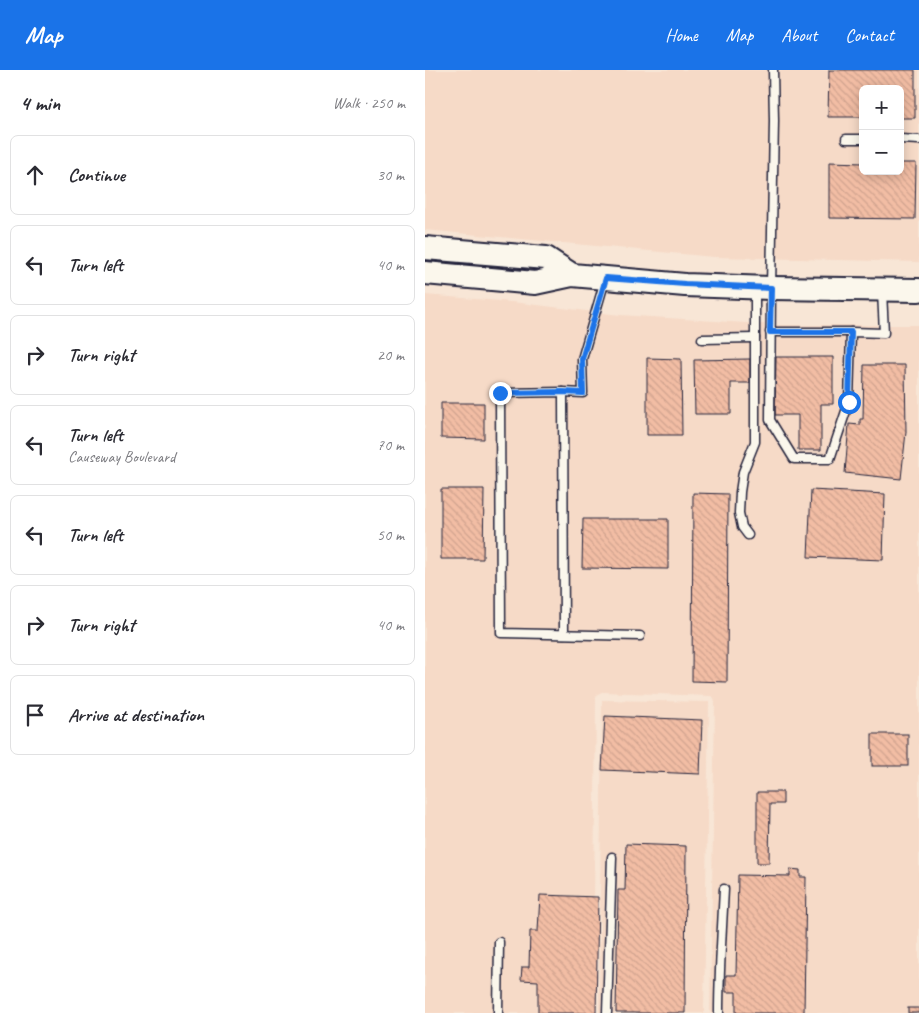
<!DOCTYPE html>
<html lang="en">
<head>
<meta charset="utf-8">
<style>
	body { margin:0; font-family:Caveat,sans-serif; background:#f7f7f7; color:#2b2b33 }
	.controls { position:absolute; right:15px; top:15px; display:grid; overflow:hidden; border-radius:8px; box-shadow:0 2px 12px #0003 }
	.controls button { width:45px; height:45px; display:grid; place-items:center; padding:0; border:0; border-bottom:1px solid #e1e1e2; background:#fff; color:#2b2b33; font:25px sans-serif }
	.stop { position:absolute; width:15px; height:15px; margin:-11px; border:4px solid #1a73e8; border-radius:50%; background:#fff }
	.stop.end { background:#1a73e8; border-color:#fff; box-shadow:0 1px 5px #0008 }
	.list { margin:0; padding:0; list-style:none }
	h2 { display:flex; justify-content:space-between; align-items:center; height:65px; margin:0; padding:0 20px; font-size:21px }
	h2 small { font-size:16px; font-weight:400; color:#7c7c81 }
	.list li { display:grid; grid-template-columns:32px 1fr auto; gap:15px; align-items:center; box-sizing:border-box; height:80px; margin:0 10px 10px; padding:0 10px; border:1px solid #e1e1e2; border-radius:8px }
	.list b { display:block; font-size:19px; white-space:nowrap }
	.list p { margin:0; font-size:16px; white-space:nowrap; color:#7c7c81 }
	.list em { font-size:16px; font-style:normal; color:#7c7c81 }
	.icon { flex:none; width:28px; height:28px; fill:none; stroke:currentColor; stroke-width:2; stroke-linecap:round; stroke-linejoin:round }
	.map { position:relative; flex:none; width:494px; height:943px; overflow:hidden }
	header { display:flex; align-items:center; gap:30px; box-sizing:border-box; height:70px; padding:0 25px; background:#1a73e8; color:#fff }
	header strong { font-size:24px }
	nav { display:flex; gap:28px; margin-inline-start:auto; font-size:18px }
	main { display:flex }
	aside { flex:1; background:#fff }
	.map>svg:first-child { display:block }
	.built { fill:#f6dac7; fill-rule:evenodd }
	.building { fill:url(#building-back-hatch); stroke:#22223b }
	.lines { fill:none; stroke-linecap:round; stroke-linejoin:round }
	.service-casing { stroke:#22223b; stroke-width:11 }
	.secondary-casing { stroke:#22223b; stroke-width:26 }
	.service { stroke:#fbf7ec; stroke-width:8 }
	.secondary { stroke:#fbf7ec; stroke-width:22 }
	.route { stroke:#1a73e8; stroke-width:6 }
</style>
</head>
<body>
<header>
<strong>Map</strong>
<nav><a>Home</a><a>Map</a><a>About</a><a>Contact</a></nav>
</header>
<main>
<aside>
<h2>4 min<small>Walk · 250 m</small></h2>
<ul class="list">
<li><svg class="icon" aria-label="ahead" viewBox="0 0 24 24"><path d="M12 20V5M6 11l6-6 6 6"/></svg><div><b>Continue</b></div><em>30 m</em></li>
<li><svg class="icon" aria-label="left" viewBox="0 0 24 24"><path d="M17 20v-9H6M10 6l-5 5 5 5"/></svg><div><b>Turn left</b></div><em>40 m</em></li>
<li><svg class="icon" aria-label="right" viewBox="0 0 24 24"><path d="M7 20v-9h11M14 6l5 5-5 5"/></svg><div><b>Turn right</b></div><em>20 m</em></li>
<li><svg class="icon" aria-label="left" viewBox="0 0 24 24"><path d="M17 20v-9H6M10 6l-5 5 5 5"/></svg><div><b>Turn left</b><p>Causeway Boulevard</p></div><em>70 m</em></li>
<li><svg class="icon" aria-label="left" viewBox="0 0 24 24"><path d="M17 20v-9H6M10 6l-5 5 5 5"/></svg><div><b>Turn left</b></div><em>50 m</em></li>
<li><svg class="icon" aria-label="right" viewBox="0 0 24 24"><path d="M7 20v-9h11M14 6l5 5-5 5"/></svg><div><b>Turn right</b></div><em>40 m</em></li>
<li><svg class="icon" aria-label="arrive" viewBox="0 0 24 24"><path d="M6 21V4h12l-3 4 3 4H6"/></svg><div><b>Arrive at destination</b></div></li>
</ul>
</aside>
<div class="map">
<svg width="494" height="943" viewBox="0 0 494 943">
	<defs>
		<pattern id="building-back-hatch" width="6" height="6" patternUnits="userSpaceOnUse" patternTransform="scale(1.25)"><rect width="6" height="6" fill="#f2bda4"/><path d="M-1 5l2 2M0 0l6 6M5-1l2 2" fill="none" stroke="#cfa28e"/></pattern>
	</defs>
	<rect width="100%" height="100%" fill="#f8e6d6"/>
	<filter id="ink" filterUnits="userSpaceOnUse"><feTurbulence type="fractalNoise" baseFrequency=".02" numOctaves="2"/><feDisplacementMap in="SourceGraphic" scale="10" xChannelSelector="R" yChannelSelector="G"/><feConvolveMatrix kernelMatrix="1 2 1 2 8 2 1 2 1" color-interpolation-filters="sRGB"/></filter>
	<g filter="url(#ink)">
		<g class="built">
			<path d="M0,0h494v192l-205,-5 -289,-27zM438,19h37v82h-37z"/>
			<path d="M0,225l87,7 108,13 156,10h143v688h-209l5,-311 -1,-4 -3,-2 -109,-4 -4,2 -2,3 -3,316h-168z"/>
			<path d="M177,630l107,2 -5,311h-105z"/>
		</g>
		<g class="building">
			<path d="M404,0h86v48h-15v-29h-37v28h-35z"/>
			<path d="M404,92l34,1v8h37v-8h16l-1,56 -86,-1z"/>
			<path d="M351,287h57v47h-12v46h-23v-35h-23z"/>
			<path d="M222,288l34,1 1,76h-35z"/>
			<path d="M325,289v24h-19v31h-36l-1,-54z"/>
			<path d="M439,295h41l1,67 -5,47 -56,-6 4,-49 11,1v-6h3z"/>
			<path d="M16,333h43v36l-43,-1z"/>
			<path d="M16,419h43l-1,70h-42z"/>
			<path d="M386,420l74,4 -2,66 -75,-3z"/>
			<path d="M268,423l35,1 -1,188 -35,-1z"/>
			<path d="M158,449h85v50l-86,-1z"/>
			<path d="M180,646l97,4 -2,54 -98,-4z"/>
			<rect x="447" y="664" width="36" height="32"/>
			<path d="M332,722h26v12h-13l-1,59h-12z"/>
			<path d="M201,774l60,2 -1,167h-69l2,-123h7z"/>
			<path d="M365,799l10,1v7h6l-2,136h-68v-21h-10v-17h10l2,-100 52,1z"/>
			<path d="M115,825l58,2 -2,116h-58v-32l-17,-1 1,-13h7l1,-36h8z"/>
			<rect x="483" y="938" width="11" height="5"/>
		</g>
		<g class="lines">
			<defs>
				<g id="service">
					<path d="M348,0l1,51 -3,167 -1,132 24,39h36l19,-57 2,-70 33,1 -2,-42"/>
					<path d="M421,69h17"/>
					<path d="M475,69l19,1"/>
					<path d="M180,210l-23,79 1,34 -20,-1 -63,1 1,240 139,3"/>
					<path d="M345,262h81"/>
					<path d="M277,269l53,-1"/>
					<path d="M138,322l1,242"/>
					<path d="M323,465l-6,-8 -3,-14 1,-21 3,-20 12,-30v-153"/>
					<path d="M73,943l1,-71"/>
					<path d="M182,943l5,-156"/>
					<path d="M294,943c0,-41 3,-83 5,-124"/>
				</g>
				<g id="secondary">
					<path d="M0,178l121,10 26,17"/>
					<path d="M0,203l110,10 37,-8 113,10 86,3 148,2"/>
				</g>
			</defs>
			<use href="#service" class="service-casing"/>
			<use href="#secondary" class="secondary-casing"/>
			<use href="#service" class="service"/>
			<use href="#secondary" class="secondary"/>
		</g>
	</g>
	<g class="lines" filter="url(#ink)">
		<path class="route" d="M75,323l63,-1 20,1 -1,-34 24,-81 79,6 86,4 -1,44h81l-2,70"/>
	</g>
</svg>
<div class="controls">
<button>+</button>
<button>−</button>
</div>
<div class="stop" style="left:424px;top:332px"></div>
<div class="stop end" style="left:75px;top:323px"></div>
</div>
</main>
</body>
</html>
